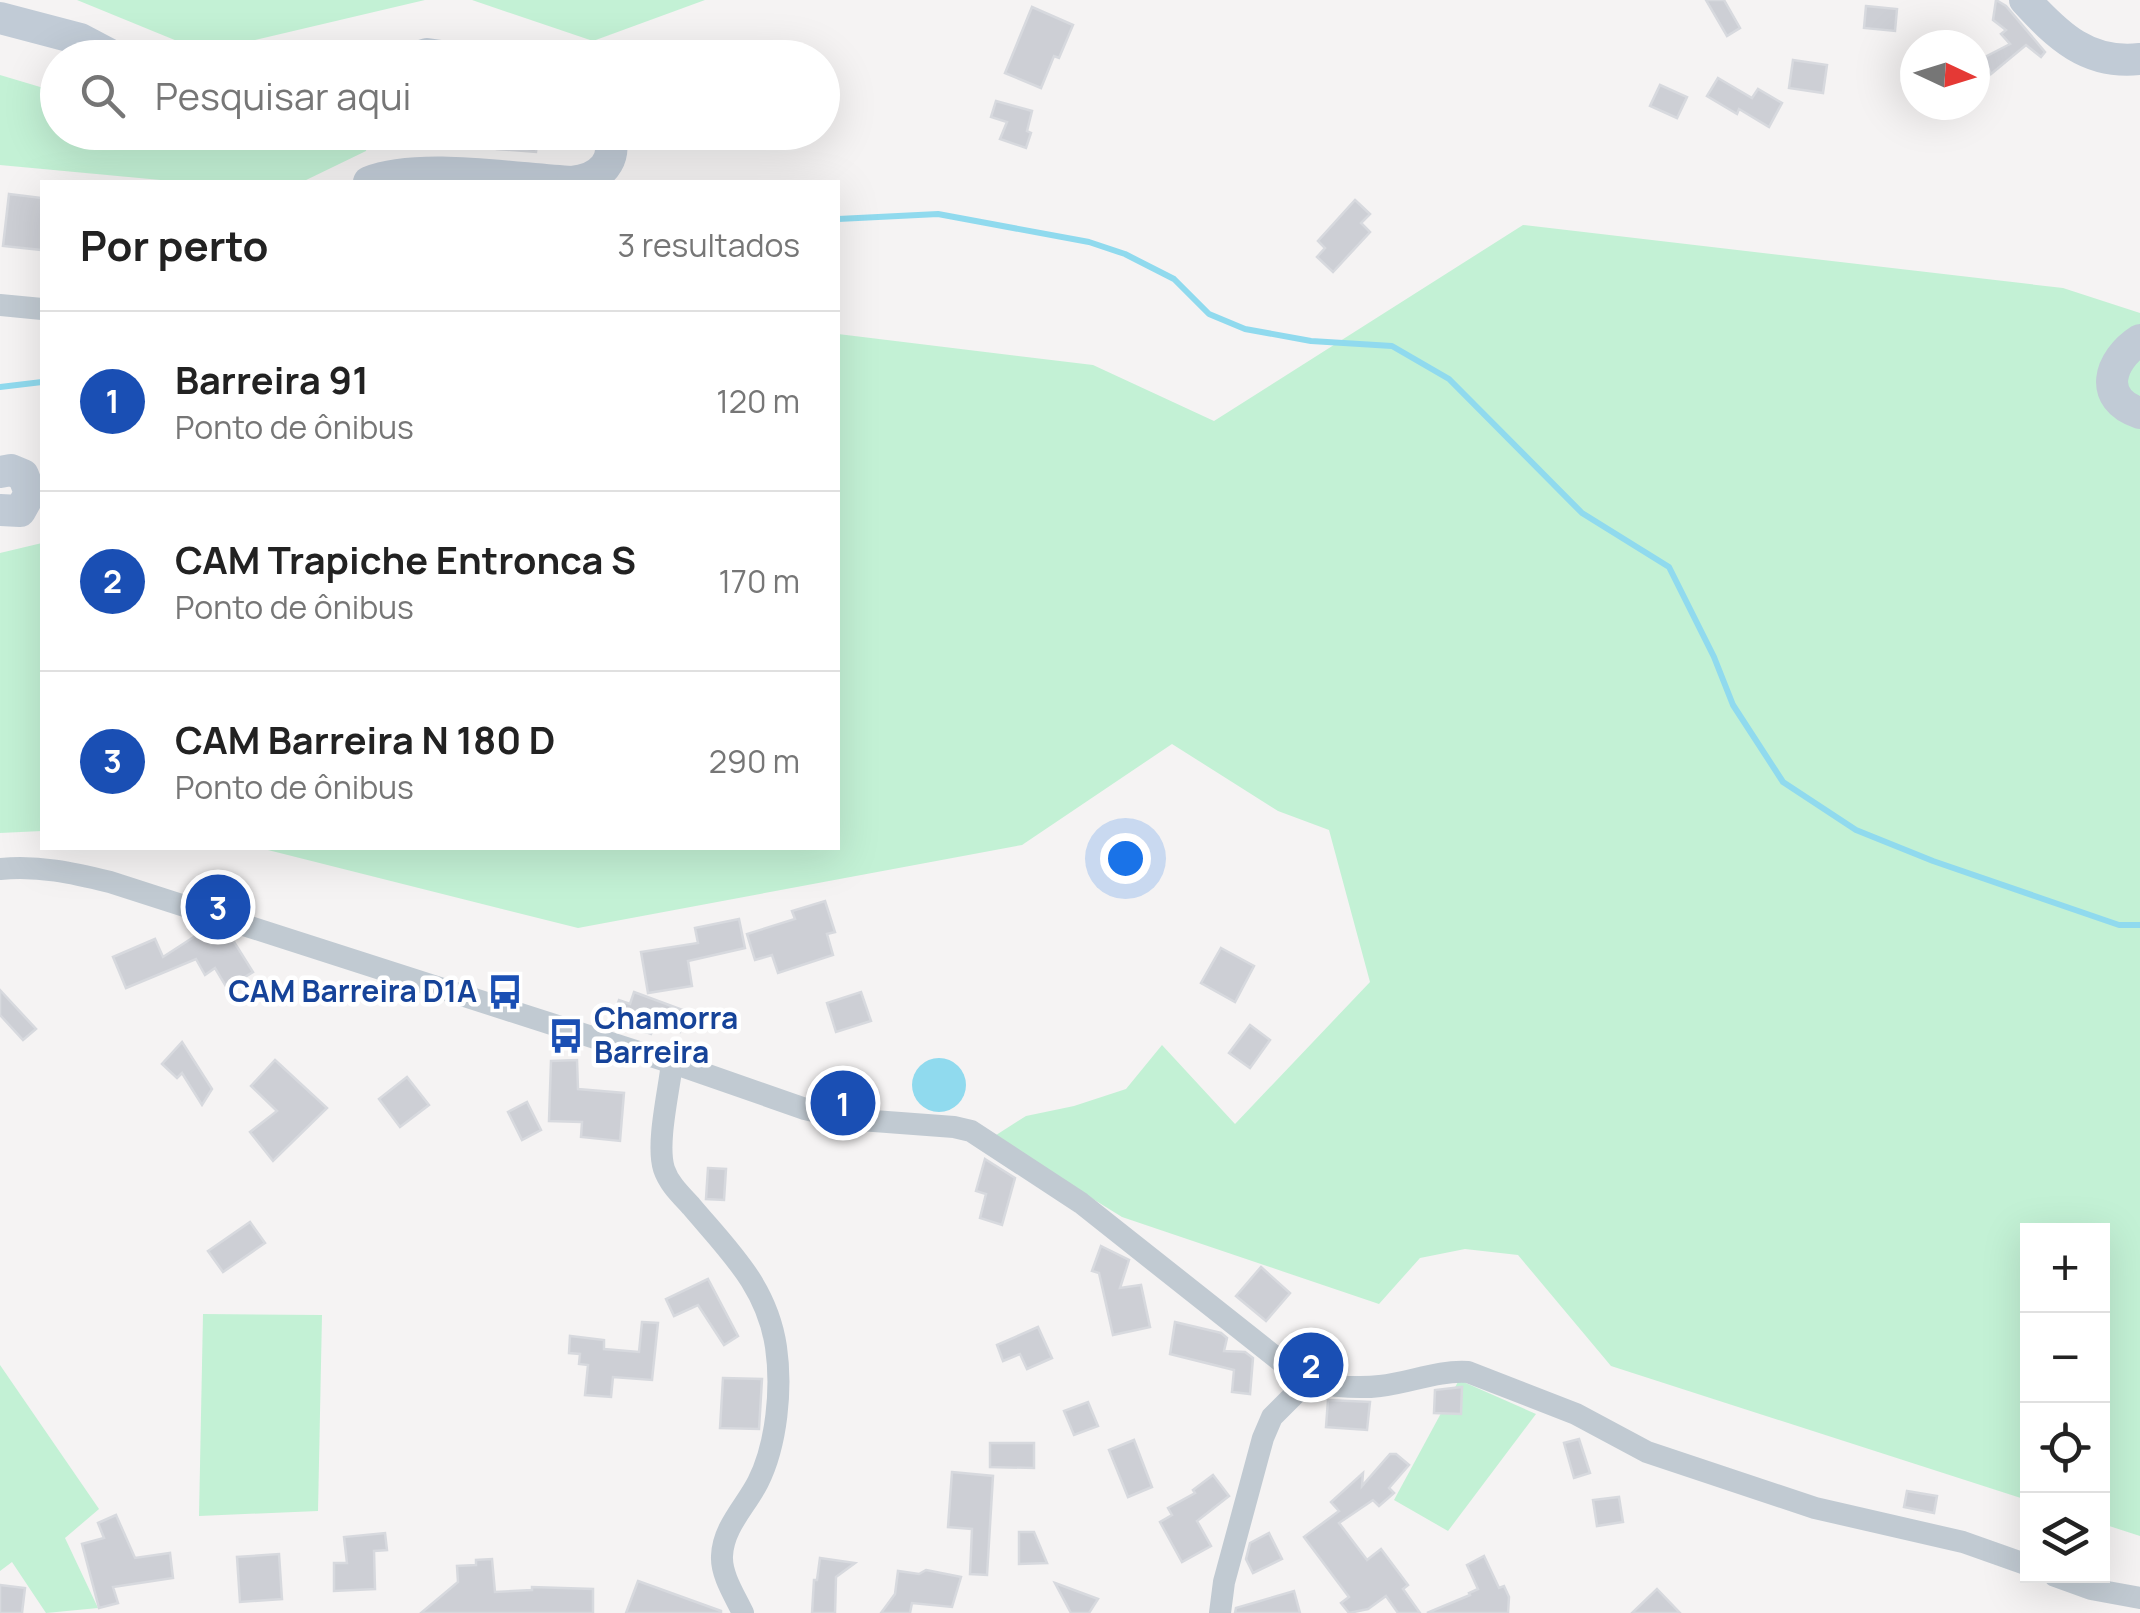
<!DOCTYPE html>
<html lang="pt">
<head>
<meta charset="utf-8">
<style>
	body { margin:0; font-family:Manrope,sans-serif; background:#f6f6f6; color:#222 }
	.controls { position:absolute; right:30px; bottom:30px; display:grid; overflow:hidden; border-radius:0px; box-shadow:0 10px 40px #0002 }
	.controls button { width:90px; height:90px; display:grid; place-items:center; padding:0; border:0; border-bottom:2px solid #e0e0e0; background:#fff; color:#222; font:50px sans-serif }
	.compass { position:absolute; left:1900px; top:30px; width:90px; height:90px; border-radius:50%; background:#fff; box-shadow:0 10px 40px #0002; rotate:94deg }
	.you { position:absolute; left:1125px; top:858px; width:35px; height:35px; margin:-25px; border:8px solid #fff; border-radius:50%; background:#1a73e8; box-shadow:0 0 0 15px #1a73e833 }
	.badge { display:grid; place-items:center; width:65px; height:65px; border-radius:50%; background:#ea580c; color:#fff; font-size:32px; font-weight:700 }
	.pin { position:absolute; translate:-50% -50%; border:5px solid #fff; box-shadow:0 2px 10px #0006 }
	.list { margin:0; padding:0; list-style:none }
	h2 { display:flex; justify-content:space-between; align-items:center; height:130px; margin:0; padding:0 40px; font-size:42px }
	h2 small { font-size:32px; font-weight:400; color:#767676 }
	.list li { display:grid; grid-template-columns:65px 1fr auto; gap:30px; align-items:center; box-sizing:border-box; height:180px; padding:0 40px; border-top:2px solid #e0e0e0 }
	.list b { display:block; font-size:38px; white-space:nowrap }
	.list p { margin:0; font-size:32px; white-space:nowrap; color:#767676 }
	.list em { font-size:32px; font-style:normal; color:#767676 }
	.icon { flex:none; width:55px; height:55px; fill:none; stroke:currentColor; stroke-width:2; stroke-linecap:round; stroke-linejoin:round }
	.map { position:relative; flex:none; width:2140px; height:1613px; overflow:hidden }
	.search { position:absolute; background:#fff; box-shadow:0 10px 40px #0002; left:40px; top:40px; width:800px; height:110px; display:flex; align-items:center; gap:25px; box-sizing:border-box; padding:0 35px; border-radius:55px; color:#767676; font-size:38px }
	.panel { position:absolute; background:#fff; box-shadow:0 10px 40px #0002; left:40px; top:180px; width:800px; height:670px; border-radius:0px }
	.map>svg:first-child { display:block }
	.green { fill:#c3f1d5 }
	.water { fill:#90daee }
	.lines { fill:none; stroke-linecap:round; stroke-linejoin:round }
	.stream { stroke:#90daee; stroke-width:6 }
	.building { fill:#cdcfd5; stroke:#d7d9de; stroke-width:2.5 }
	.minor { stroke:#c1cad2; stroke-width:22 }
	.secondary { stroke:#c1cbd6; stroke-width:32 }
	.labels { text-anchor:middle; stroke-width:9; stroke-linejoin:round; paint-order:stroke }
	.transit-label { font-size:30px; font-weight:bold; fill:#164399; stroke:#fff; text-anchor:end }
</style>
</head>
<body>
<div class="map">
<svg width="2140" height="1613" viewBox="0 0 2140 1613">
	<rect width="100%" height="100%" fill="#f5f3f3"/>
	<g class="green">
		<path d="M77,0h348l-221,52z"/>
		<path d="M472,0h233l-112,41z"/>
		<path d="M0,75l57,17 1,40 311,1 -3,18 -64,31h-120l-182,-17z"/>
		<path d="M1523,225l540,63 77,25v1223l-37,-12 -1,-294h-74l-1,270 -416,-134 -93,-111 -53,-6 -45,9 -41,46 -257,-87 -129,-80 33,-21 48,-10 52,-17 36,-44 73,79 135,-142 -41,-152 -51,-19 -106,-67 -150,101 -444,83 -318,-80h578v-514l255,31 121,56z"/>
		<path d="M42,543v288l-42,2v-280z"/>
		<path d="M203,1314l119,1 -4,196 -119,5z"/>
		<path d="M0,1365l99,144 -34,29 33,70 -52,5 -34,-51 -12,9z"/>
		<path d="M1459,1380l77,34 -88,117 -54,-31z"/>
	</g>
	<circle class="water" cx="939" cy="1085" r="27"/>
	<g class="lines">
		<g class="stream">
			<path d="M838,219l100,-5 151,28 36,12 49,25 35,35 36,15 66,12 81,5 57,33 133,134 87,54 45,90 19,48 50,77 73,48 77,31 186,64h21"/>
			<path d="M0,387l42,-5"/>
		</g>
	</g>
	<g class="building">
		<path d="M1706,0h18l16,28 -13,8z"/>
		<path d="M1996,0l10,6 39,46 -4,5 -15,-12 -35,29 -8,-16 27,-14 -9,-10 5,-4 -13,-10z"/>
		<path d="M1866,6l31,3 -2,22 -31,-3z"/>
		<path d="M1032,7l41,18 -14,33 -5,-2 -13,32 -36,-15z"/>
		<path d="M1793,60l34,5 -4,28 -34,-5z"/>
		<path d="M1718,78l34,20 6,-9 24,14 -13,24 -30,-18 -2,5 -30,-18z"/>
		<path d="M1660,85l27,12 -10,21 -27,-12z"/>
		<path d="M996,101l36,10 -5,20 4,2 -5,15 -26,-9 7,-17 -16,-5z"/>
		<path d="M498,132h40l-2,20 -39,-3z"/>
		<path d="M9,194l33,4v52l-39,-4z"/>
		<path d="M1355,200l15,14 -9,9 9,9 -37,40 -16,-15 8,-9 -7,-7z"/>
		<path d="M825,901l10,31 -8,2 6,21 -55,18 -6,-18 -17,5 -8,-26 48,-15 -3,-8z"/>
		<path d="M739,919l6,29 -57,13 4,25 -44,7 -7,-41 57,-9 -3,-15z"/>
		<path d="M203,931l8,13 14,-9 6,2 22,35 -26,16 -12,-20 -10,7 -9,-16 -70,29 -13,-31 42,-18 8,18z"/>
		<path d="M1221,948l33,18 -19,36 -34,-19z"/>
		<path d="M0,990l36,39 -13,11 -23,-25z"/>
		<path d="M634,992l54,20 -8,20 -25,-9 -4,11 -39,-14 7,-20 11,4z"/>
		<path d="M861,992l10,29 -35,11 -9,-29z"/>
		<path d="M1250,1025l20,15 -20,28 -21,-15z"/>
		<path d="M182,1042l30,47 -10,16 -20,-32 -5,5 -15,-14z"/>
		<path d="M275,1060l52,48 -54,53 -23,-29 27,-21 -26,-25z"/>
		<path d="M577,1060l1,29 46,4 -4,48 -39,-4 1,-15 -33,-1 2,-60z"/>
		<path d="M407,1077l22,28 -29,22 -21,-28z"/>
		<path d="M527,1102l14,28 -19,10 -14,-28z"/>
		<path d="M985,1159l30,19 -13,47 -22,-7 6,-24 -10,-3z"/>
		<path d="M708,1168l18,1 -2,31 -18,-1z"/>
		<path d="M250,1222l15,21 -42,29 -15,-21z"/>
		<path d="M1101,1246l28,14 -9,28 21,-3 9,42 -37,8 -14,-62 -7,-2z"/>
		<path d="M1261,1267l29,26 -24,28 -30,-25z"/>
		<path d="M708,1279l30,57 -14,9 -26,-40 -24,11 -8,-17z"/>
		<path d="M642,1322l16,1 -6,57 -39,-3 -2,20 -26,-2 3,-30 -9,-1 1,-10 -11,-1 1,-17 34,4v9l35,3z"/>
		<path d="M1175,1322l46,11 6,5 -3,13 21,1 8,6 -3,36 -18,-2 2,-22 -64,-16z"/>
		<path d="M1038,1327l14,31 -25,11 -7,-15 -17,7 -6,-16z"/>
		<path d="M723,1378l39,1 -3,50 -39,-1z"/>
		<path d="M1462,1387l-1,27 -27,-1 1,-23z"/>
		<path d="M1328,1400l42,2 -3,28 -41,-3z"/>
		<path d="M1088,1402l10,24 -24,9 -10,-24z"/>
		<path d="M1579,1439l11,34 -16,5 -10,-35z"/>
		<path d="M1134,1440l18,47 -24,10 -19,-47z"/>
		<path d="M990,1443h44v25l-44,-1z"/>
		<path d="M1390,1454h6l13,11 -20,23 5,5 -15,13 -6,-6 -34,23 28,37 14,-11 27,36 -5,4 17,24h-22l-12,-17 -18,13 -19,4 -8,-10 8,-6 -45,-60 35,-26 -8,-9 32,-29 -1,13z"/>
		<path d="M952,1472l41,4 -6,99 -17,-1 2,-45 -24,-2z"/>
		<path d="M1213,1475l16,21 -32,25 14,25 -29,16 -22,-40 12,-7 -4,-7 27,-15 -2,-3z"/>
		<path d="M1907,1491l30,5 -3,17 -30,-6z"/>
		<path d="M1619,1497l4,25 -26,4 -4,-26z"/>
		<path d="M116,1515l19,43 35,-5 3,25 -60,9 5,16 -19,5 -17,-64 22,-6 -6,-15z"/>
		<path d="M1019,1532h15l13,31 -28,1z"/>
		<path d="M385,1533l2,17 -13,1 1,38 -41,2v-28h13l-3,-26z"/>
		<path d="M1269,1533l13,26 -29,14 -7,-14 4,-16z"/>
		<path d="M279,1554l3,45 -42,3 -3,-45z"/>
		<path d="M1484,1556l15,32 5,-2 5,11 -1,16h-81l43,-18 -1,-2 9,-4 -11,-24z"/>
		<path d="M820,1558l35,5 -19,14 -1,36h-23l2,-33h3z"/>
		<path d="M492,1559l3,33 37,-2v-3l61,2v24h-172l37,-31 -1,-16 19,-1v-5z"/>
		<path d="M926,1570l35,7 -9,30 -40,-4 -2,10h-29l14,-19 3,-23 21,3z"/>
		<path d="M638,1581l83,30v2h-95z"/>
		<path d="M1055,1583l43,16 -9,14h-18z"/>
		<path d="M0,1585l25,3 -3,25h-22z"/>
		<path d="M1657,1589l23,24h-48z"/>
		<path d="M1294,1591l6,22h-65l1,-5z"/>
	</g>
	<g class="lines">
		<g class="minor">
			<path d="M0,305l42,4"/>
			<path d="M0,869c38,-4 73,4 110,13l569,183 126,44 42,10 107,8 17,4 110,72 226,179c24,4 49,7 73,4 30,-3 57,-16 88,-14l108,42 71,38 168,56 148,34 65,23"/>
			<path d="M672,1063c-3,28 -16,81 -8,106 5,15 17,26 27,37 38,45 76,80 85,141 6,41 1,97 -18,135 -12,24 -35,45 -36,74 -1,19 13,40 21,57"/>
			<path d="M2055,1576l36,13 49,9"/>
			<path d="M1220,1613l4,-31 39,-144 9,-21 35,-35"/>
		</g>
		<g class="secondary">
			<path d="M2025,0c33,36 63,65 115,59"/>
			<path d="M0,18l80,21 36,19"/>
			<path d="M414,58l13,-4 28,4"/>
			<path d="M369,182c50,-20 147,-3 202,0"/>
			<path d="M572,182c29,-3 46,-21 37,-50"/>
			<path d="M2140,340c-31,20 -43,59 0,73"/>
			<path d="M0,472l11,-2 12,5 7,18 -10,18 -20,-1"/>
		</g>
	</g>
	<defs>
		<symbol id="bus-bare" viewBox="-9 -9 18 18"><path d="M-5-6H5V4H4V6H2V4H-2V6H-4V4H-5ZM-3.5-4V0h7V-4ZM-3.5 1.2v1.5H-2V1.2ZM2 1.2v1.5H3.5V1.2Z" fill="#1a4fb4" stroke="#fff" stroke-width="2.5" paint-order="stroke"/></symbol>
	</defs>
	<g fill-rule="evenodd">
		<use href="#bus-bare" x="480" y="967" width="50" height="50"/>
		<use href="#bus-bare" x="541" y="1011" width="50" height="50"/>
	</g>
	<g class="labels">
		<g class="transit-label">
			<text x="477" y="1002">CAM Barreira D1A</text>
			<text x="594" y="1029" text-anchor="start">Chamorra<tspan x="594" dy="34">Barreira</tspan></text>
		</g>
	</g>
</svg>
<div class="controls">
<button>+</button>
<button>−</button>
<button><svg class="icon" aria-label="locate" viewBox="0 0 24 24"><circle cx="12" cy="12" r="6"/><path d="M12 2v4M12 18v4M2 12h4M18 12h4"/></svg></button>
<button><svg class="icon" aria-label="layers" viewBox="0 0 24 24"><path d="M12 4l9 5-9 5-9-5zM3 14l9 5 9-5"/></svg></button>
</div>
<svg class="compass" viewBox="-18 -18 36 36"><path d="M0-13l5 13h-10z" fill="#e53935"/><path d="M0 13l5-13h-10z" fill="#767676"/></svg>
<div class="you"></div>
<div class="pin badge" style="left:843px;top:1103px;background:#1a4fb4">1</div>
<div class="pin badge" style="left:1311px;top:1365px;background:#1a4fb4">2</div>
<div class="pin badge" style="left:218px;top:907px;background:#1a4fb4">3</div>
<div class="search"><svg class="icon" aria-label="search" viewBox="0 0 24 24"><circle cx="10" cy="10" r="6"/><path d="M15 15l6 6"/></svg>Pesquisar aqui</div>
<section class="panel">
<h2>Por perto<small>3 resultados</small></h2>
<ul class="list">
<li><span class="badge" style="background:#1a4fb4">1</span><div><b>Barreira 91</b><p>Ponto de ônibus</p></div><em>120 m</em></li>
<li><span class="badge" style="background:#1a4fb4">2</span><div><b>CAM Trapiche Entronca S</b><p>Ponto de ônibus</p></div><em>170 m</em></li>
<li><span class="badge" style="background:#1a4fb4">3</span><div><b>CAM Barreira N 180 D</b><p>Ponto de ônibus</p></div><em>290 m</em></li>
</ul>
</section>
</div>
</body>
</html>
